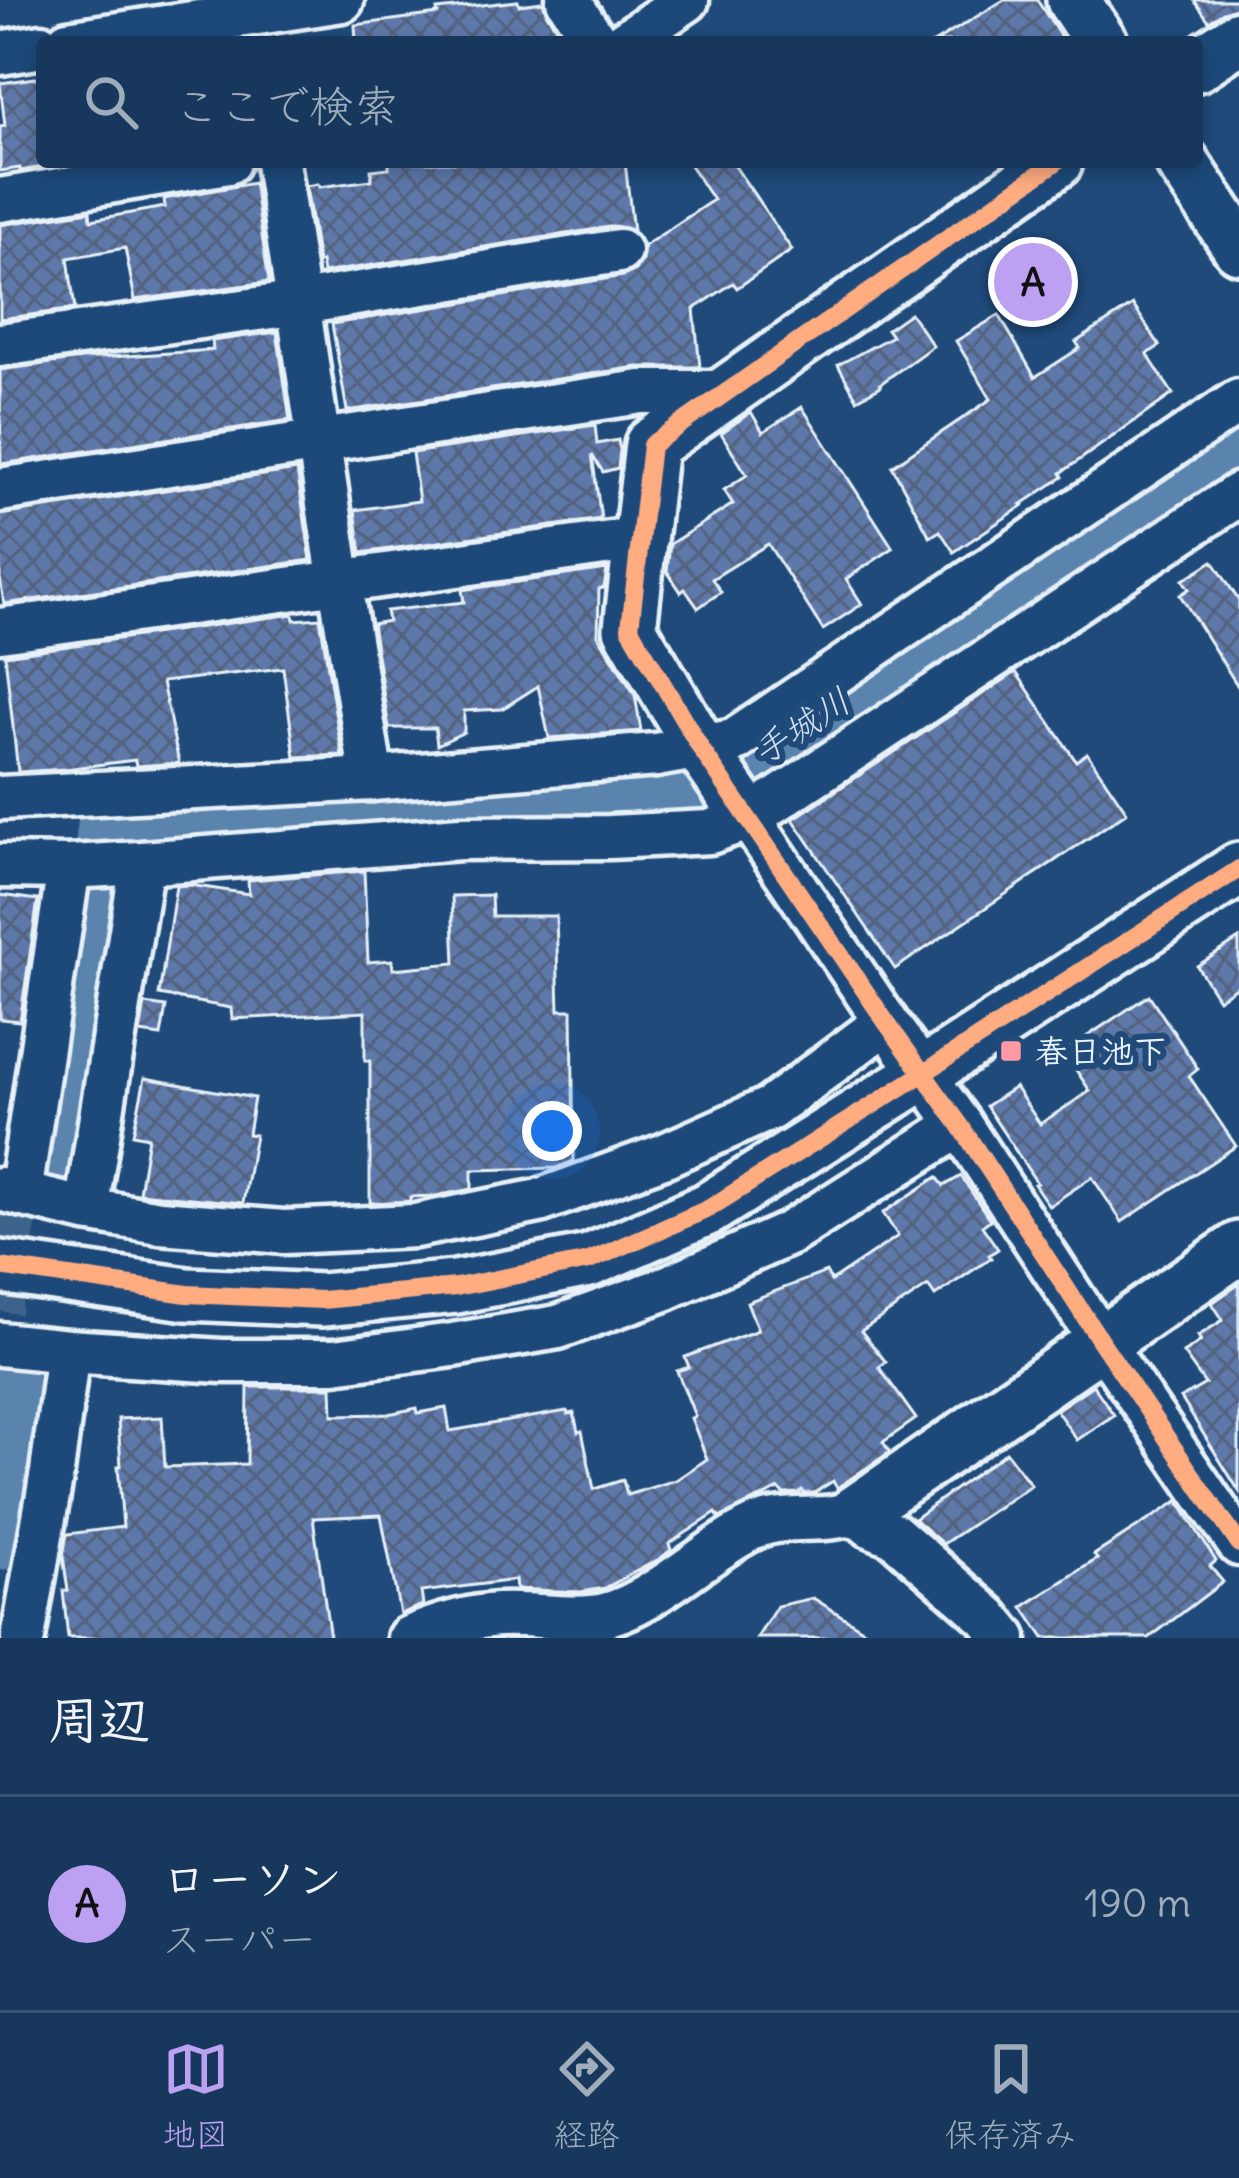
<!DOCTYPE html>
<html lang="ja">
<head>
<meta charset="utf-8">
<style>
	body { margin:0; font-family:Delius,"Klee One",sans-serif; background:#244365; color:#f1f3f6 }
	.you { position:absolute; left:552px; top:1131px; width:42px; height:42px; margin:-30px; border:9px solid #fff; border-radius:50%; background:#1a73e8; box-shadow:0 0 0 18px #1a73e833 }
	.badge { display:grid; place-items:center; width:78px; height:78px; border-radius:50%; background:#bca0f2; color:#111; font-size:39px; font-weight:700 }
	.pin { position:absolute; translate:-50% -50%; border:6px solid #fff; box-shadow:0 3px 12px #0006 }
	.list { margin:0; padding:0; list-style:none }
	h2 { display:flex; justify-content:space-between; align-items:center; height:156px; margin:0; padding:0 48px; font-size:51px }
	h2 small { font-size:39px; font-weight:400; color:#9eacbb }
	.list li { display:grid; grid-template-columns:78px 1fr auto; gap:36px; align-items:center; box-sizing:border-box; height:216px; padding:0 48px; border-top:3px solid #365272 }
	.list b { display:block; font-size:45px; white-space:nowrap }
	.list p { margin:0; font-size:39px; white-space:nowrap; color:#9eacbb }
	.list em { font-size:39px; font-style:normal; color:#9eacbb }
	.icon { flex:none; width:66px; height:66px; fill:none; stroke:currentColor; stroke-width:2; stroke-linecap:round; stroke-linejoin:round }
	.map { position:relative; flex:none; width:1239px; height:1638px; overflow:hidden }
	.search { position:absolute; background:#17385c; box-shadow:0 6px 18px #0003; left:36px; right:36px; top:36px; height:132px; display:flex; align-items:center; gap:30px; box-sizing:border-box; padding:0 42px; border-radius:12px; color:#9eacbb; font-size:45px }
	.sheet { height:372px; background:#17385c }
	nav { display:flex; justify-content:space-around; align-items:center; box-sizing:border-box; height:168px; border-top:3px solid #365272; background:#17385c; font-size:33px; color:#9eacbb }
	nav a { display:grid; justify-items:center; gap:6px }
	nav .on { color:#bca0f2 }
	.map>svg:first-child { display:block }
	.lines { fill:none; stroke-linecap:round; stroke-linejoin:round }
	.river { stroke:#5a83ad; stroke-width:60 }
	.building { fill:url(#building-cross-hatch); stroke:#e8f1f8; stroke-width:3 }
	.minor-tunnel { stroke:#3d638d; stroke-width:42; stroke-dasharray:42 21; stroke-linecap:butt }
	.minor-casing { stroke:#e8f1f8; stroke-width:51 }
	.tertiary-casing { stroke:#e8f1f8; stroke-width:60 }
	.minor { stroke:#1f4a7a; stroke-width:42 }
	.tertiary { stroke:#1f4a7a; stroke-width:51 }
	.cycleway-casing { stroke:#1f4a7a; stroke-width:26 }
	.cycleway { stroke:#ffac80; stroke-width:18 }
	.poi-dot { fill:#ff9aa2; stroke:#1f4a7a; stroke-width:4.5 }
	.labels { text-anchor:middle; stroke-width:12; stroke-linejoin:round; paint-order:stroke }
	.poi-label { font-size:33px; font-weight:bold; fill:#e8f1f8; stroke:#1f4a7a; text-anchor:start }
	.water-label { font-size:36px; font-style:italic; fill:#d3e0ed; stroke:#1f4a7a }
</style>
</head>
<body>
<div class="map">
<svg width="1239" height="1638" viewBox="0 0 1239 1638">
	<defs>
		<pattern id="building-cross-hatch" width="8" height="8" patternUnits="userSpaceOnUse" patternTransform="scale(3)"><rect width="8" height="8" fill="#5d78a9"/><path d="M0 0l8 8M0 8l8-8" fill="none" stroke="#53627e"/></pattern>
	</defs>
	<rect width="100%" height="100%" fill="#1f4a7a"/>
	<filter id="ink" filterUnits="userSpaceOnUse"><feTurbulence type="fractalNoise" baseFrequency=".00833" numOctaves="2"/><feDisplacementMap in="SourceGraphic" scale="24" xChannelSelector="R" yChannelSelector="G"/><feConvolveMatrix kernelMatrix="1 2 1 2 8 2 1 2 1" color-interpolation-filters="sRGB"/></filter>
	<g filter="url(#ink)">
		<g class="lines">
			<g class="river">
				<path d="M105,846l3,-23 581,-26 71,-41 479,-313"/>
				<path d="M56,1178l43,-297"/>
				<path d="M0,1540l26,-172"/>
			</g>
		</g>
		<g class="building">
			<path d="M1004,0h33l27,42h-129z"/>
			<path d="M1194,0h45v7l-16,5 -14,9z"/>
			<path d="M518,1l1,4 24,-3 4,12 17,26 -208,2 -1,-17 83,-11 -1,-4z"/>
			<path d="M42,77v85h31l-53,9v-3l-20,3v-44l5,-1 -5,-43z"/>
			<path d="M389,162h236l8,69 -18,-5 -292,47 -2,-11 -3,1 -12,-77 12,-2 1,3 53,-7 -1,-10 18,-2z"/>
			<path d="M688,162h44l60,88 -55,38 -4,-5 -39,26 6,58h-63l-290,44 -15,-87 291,-48 11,-5 8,-10 2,-15 69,-46z"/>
			<path d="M254,183l15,99 -134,18 -10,-52 -57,10 7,51 -75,10v-94l90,-14 1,9 74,-13 -1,-8z"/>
			<path d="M1133,305l27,41 -13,8 26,40 -112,79 2,4 -41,27 2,1 -70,47 -14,-21 -10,6 -38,-71 99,-67 -35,-58 43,-26 36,62 45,-29 -4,-6z"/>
			<path d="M910,313l23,33 -53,38 1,2 -24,13 -19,-34 54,-29 -5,-7z"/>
			<path d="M277,332l13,88 -289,44 -1,-94 82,-11 131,-9 -1,-9z"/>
			<path d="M802,407l91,141 -47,31 16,25 -39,26 -55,-86 -56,35 9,13 -23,16 -13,-19 -4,3 -14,-21 3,-27 63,-40 -9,-14 23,-15 -26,-42 30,-21 12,20z"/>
			<path d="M595,425l2,19 21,-4 2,10 -2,18 -15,4 -11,-17 9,64 -240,34 -6,-43 64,-9 -7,-48z"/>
			<path d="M297,470l14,90 -307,44 -4,-26v-63z"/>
			<path d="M1213,561l26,40v87l-59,-93 9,-6 -6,-9z"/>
			<path d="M607,569l-3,19 -5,1 -1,46 37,60 6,36 -92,7 -11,-52 -36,23 -38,2v21l-27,13 -2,-17h-46l-17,-104 16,-3 -2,-10 78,-9 -2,-12z"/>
			<path d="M293,614l1,6 26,-2 22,137 -47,2 -12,-89 -121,14 17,81 -43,3 -1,-6 -70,9 -47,3 -13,-117z"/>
			<path d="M1016,672l60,89 11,-8 40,59 -232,157 -102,-150z"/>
			<path d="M364,871l4,91 24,-2 1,9 62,-6 -3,-67 39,-1 1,21h64l3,94h13l2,151 -18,7 -84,2v19l-37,7 -25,1v4l-40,2v-142h-5v-49l-133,7 -1,-11 -72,-13 17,-109 14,-1 59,9 -1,-14z"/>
			<path d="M0,895l38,5 -18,121 -20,-2z"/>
			<path d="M1239,939v46l-21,14 -21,-33z"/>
			<path d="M1149,995l49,74 -9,7 47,70 -114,76 -30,-45 -43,29 -15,-22 3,-1 -51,-77 29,-19 25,37 50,-33 -26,-39z"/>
			<path d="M145,1004l21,3 -5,29 -21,-3z"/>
			<path d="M145,1078l109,20 -6,36 7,1 -12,68 -104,-10 9,-56 -15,-3z"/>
			<path d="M961,1176l29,44 -8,6 16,23 -9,6 2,3 -56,38 -7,-10 -67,45 25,31 -7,5 37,52 -33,23 7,10 -53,36 -4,-7 -19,12h-10l-2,-3 -3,3 -15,1 -5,-5 -60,29 -3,-5 -47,31 2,6 -10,8 -56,30 -25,4 -64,-3 -1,-9 -94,12 2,13 -23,9 -19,-99 -68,3 17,120h-262l-5,-47h5l-5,-35 4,-22 56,-7 -5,-61h3l-3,-47 44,-2 3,50 82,-3 1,-77h84l1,28 55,-1 29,-6 1,5 28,-5 4,23 117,-20 1,3 6,-1 4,19 4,-1 12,58 29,-9 4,15 49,-15 31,-21 -16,-41 4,-2 -18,-45 12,-4 -4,-10 73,-27 -11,-28 79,-30 5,9 67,-45 -15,-23 54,-36 7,9z"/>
			<path d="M1239,1284v207l-58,-93 24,-14 -22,-31 18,-12 -3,-5 25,-16 -11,-17z"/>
			<path d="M1093,1385l21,30 -37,25 -21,-30z"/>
			<path d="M1006,1452l25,33 -88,59 -27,-23 -1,-3z"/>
			<path d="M1178,1501l38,60 -6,5 13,16 -74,56h-105l-21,-31 74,-48 -3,-4z"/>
			<path d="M813,1598l64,40h-120l20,-32z"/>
		</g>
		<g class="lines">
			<path class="minor-tunnel" d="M0,1311l20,-117"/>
			<defs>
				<g id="minor">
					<path d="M568,0l28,42"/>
					<path d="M68,42l274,-42"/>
					<path d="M625,42l62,-42"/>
					<path d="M0,53l42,-7"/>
					<path d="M277,162l63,422 32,195"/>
					<path d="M0,200l228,-38"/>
					<path d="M0,345l300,-42 319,-52"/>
					<path d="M0,490l641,-98h88"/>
					<path d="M0,630l639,-91"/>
					<path d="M0,798l372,-19 284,-24 78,-14 505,-340"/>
					<path d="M749,818l137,204 74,103 142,218 137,201"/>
					<path d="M0,866l69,1 73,-4 318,-25 150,-1 100,-5 39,-14 490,-324"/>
					<path d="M0,1189l86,21 74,12 124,10 131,-6 124,-25 124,-45 108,-48 115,-86"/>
					<path d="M20,1194l49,-327"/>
					<path d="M86,1210l56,-347"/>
					<path d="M0,1344l68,7 154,10h112l119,-16 105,-18 106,-38 126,-56 170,-108"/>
					<path d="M23,1638l29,-166 16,-121"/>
					<path d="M409,1638c29,-12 57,-21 89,-23 31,-2 63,5 94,2 55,-5 112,-67 163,-90 32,-14 67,-3 100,-15l15,13 24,10 94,82 17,21"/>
				</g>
				<g id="tertiary">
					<path d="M1073,0l28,42"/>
					<path d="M1197,65l42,-28"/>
					<path d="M1182,162l57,85"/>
					<path d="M749,818l-48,-69 -71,-121 21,-183 405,-283"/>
					<path d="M0,1267l187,27 135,6 134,-13 133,-26 119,-52 216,-136 315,-204"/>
					<path d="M855,1512l384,-264"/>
				</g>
			</defs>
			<use href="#minor" class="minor-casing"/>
			<use href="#tertiary" class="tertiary-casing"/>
			<use href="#minor" class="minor"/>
			<use href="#tertiary" class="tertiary"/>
			<defs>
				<g id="cycleway">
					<path d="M1056,162l-405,283 -21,183 71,121 185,273 74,103 142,218 137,201"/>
					<path d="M0,1267l187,27 135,6 134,-13 133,-26 119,-52 216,-136 315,-204"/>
				</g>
			</defs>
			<use href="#cycleway" class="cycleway-casing"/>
			<use href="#cycleway" class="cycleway"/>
		</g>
	</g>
	<rect class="poi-dot" x="999" y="1039" width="24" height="24" rx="6"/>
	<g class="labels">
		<g class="poi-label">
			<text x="1035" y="1063">春日池下</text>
		</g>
		<g class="water-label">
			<text transform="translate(801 726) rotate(-33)" y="13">手城川</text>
		</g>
	</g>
</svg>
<div class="you"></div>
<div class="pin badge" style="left:1033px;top:282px">A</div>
<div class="search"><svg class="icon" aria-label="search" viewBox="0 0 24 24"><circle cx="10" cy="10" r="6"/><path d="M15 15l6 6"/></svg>ここで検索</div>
</div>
<section class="sheet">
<h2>周辺<small></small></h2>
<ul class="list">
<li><span class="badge">A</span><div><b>ローソン</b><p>スーパー</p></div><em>190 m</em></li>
</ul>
</section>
<nav>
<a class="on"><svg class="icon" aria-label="map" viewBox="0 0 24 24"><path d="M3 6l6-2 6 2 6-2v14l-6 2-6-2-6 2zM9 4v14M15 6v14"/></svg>地図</a>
<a><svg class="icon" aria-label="directions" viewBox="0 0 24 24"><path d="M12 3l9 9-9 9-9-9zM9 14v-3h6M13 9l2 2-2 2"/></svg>経路</a>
<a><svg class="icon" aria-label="saved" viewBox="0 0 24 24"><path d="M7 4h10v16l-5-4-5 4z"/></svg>保存済み</a>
</nav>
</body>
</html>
